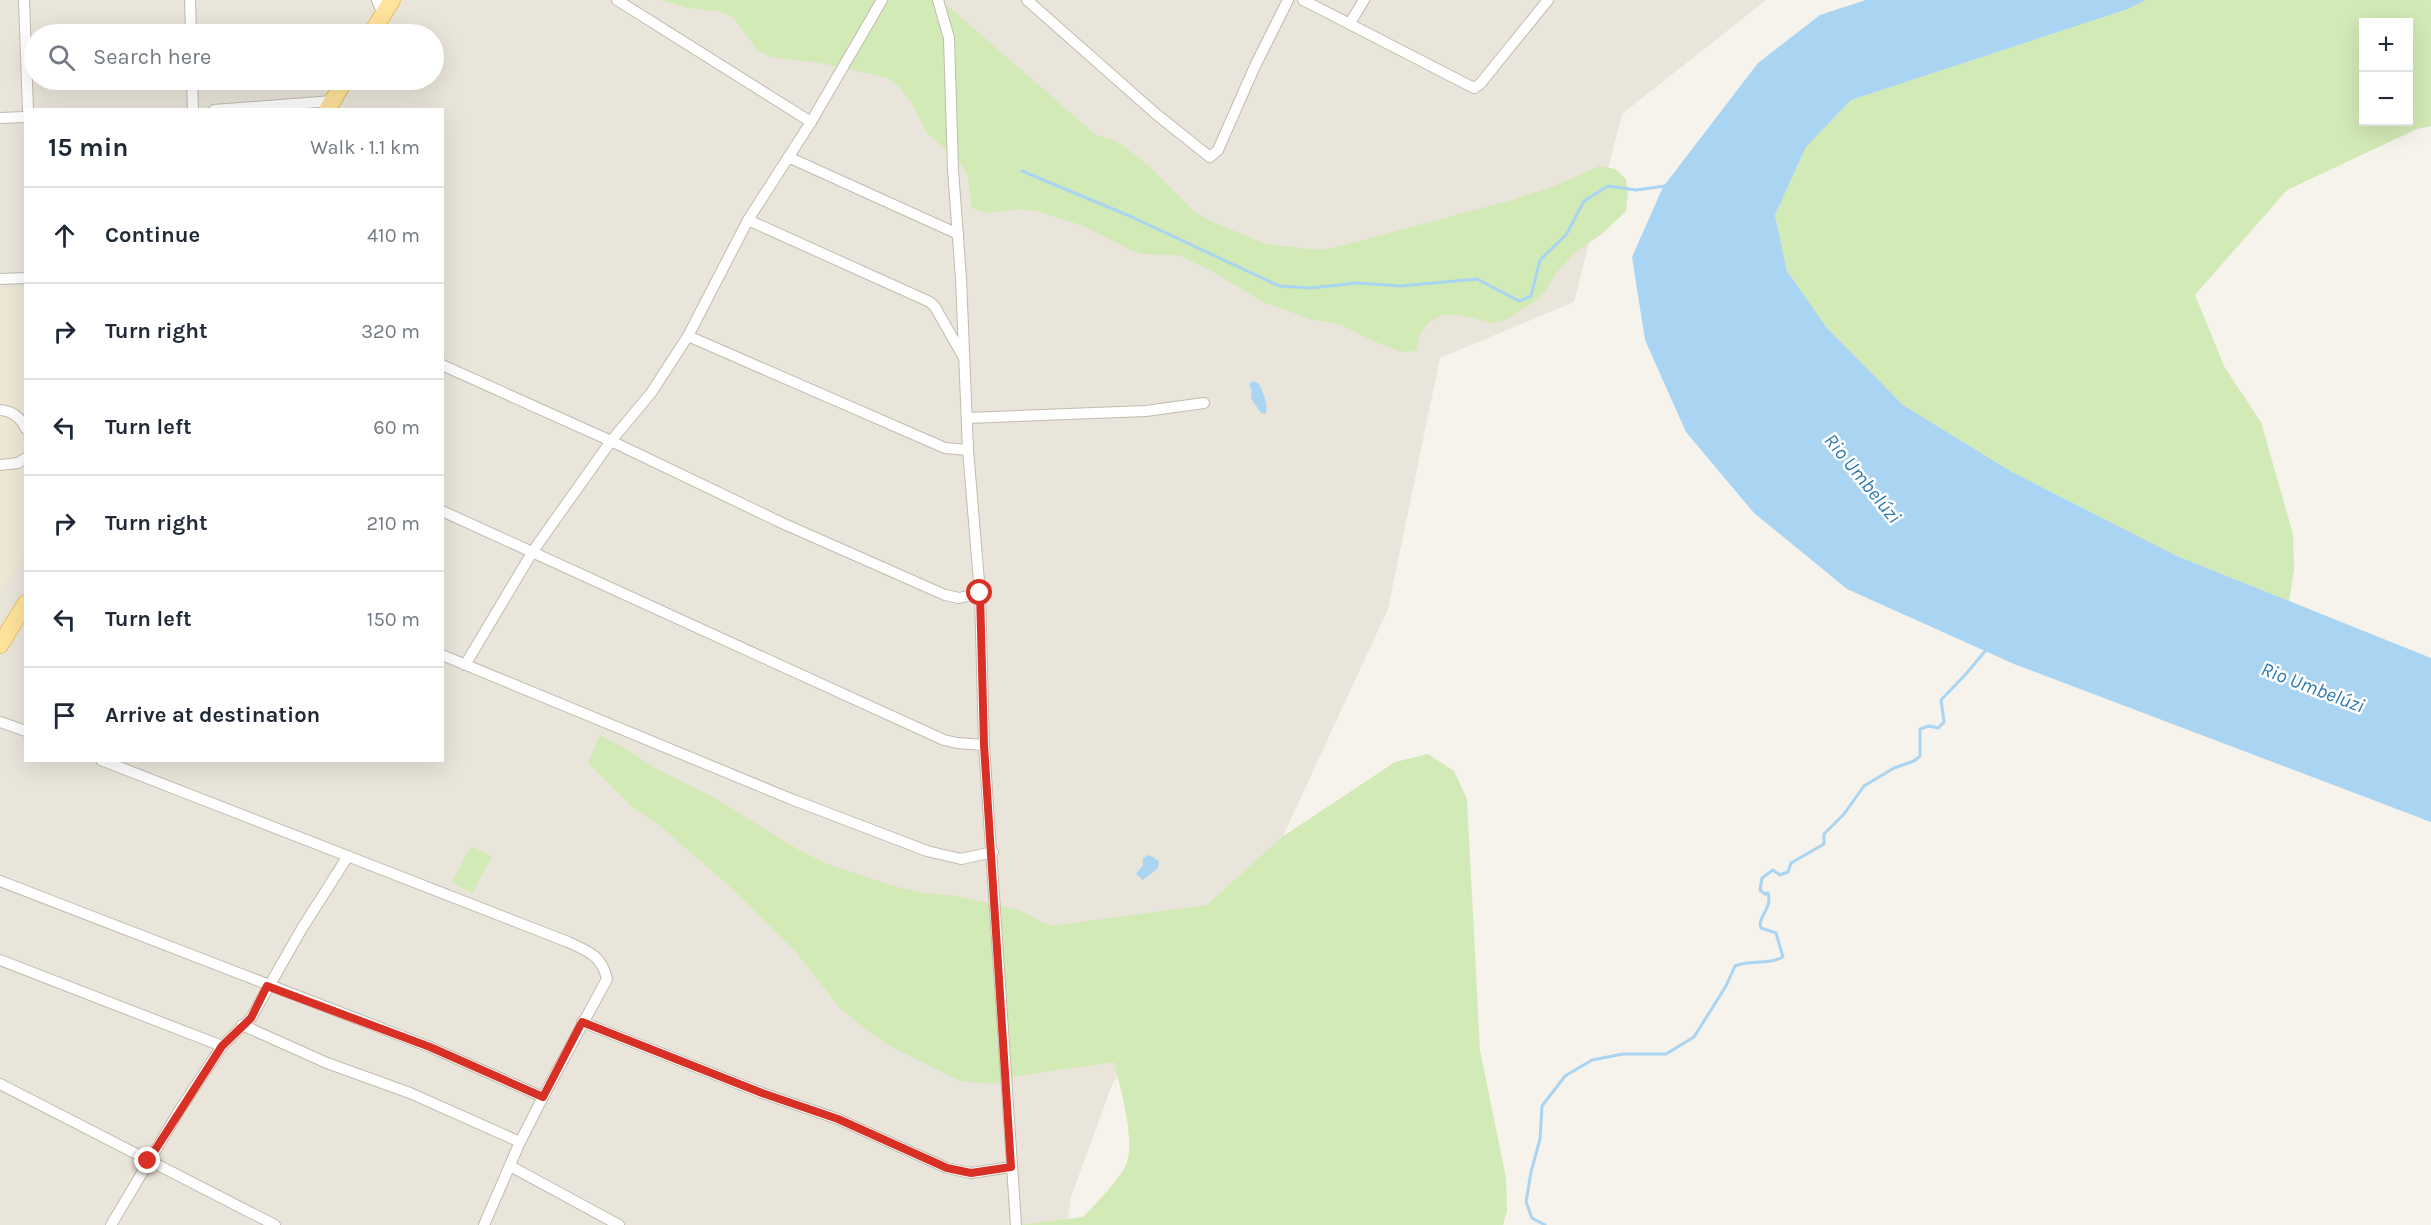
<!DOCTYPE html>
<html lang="en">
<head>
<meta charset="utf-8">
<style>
	body { margin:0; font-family:Karla,sans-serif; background:#f2f2f3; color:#1f2937 }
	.controls { position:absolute; right:18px; top:18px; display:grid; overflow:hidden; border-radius:0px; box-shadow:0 6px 24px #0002 }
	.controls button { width:54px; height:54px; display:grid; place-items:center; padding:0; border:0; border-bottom:2px solid #e0e1e3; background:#fff; color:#1f2937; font:30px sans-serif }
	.stop { position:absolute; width:18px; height:18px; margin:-14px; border:4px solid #d93025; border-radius:50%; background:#fff }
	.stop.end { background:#d93025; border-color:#fff; box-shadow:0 2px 6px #0008 }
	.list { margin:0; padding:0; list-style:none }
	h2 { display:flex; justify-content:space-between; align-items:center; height:78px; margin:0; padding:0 24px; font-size:26px }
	h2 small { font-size:20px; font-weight:400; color:#747a83 }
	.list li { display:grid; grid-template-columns:39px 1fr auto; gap:18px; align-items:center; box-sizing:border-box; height:96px; padding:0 24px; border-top:2px solid #e0e1e3 }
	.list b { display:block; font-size:22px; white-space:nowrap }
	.list em { font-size:20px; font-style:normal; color:#747a83 }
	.icon { flex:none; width:33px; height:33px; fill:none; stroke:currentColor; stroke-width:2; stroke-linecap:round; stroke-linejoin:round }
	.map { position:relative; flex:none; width:2431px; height:1225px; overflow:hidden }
	.search { position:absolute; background:#fff; box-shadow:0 6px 24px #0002; left:24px; top:24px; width:420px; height:66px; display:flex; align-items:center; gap:15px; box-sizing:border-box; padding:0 21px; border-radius:33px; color:#747a83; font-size:22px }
	.panel { position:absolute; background:#fff; box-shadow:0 6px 24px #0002; left:24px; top:108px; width:420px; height:654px; border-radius:0px }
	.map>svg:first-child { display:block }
	.residential { fill:#eae5da; fill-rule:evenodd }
	.education { fill:#efe8d6 }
	.green { fill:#d2eab5; fill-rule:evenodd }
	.water { fill:#a9d4f2 }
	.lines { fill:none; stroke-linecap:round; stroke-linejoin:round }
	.stream { stroke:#a9d4f2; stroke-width:3 }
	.minor-casing { stroke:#c2bbae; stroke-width:12 }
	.primary-casing { stroke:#e6c16a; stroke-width:18 }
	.minor { stroke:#fff; stroke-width:10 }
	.primary { stroke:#ffe39c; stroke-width:16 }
	.route { stroke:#d93025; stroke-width:8 }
	.labels { text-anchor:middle; stroke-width:5; stroke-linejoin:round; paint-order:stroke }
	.water-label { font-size:20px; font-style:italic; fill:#2e7ab2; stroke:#fff }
</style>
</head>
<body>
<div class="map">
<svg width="2431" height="1225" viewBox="0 0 2431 1225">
	<rect width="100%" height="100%" fill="#f6f3ec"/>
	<path class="residential" d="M0,0h1766l-144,114 -48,188 -134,56 -52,251 -135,292 -64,114 -76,67 -42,115 -4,28h-1067zM34,34h400v46h-400zM26,110h416v650h-416z"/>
	<path class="education" d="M25,287v267l-25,40v-306z"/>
	<g class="green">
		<path d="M662,0h279l155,135 16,4 13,8 26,21 44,44 13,8 58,24 51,6 16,-2 179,-48 45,-15 42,-19 16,3 11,10 2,16 -2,16 -24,23 -28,19 -20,23 -8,15 -12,11 -26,17 -16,4 -33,-8h-17l-14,8 -9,13 -2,15 -16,1 -30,-12 -29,-15 -32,-6 -47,-17 -55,-33 -30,-14 -35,-1 -15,-5 -44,-23 -47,-15 -17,-2 -33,4 -15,-5 -4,-32 -8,-13 -34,-31 -15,-30 -10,-13 -13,-11 -68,-15 -49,-6 -14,-7 -24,-33 -15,-6 -31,-3z"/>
		<path d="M2146,0h285v126l-14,3 -130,61 -92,105 30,73 36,54 32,112 1,36 -5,31 -112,-45 -165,-84 -109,-67 -76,-77 -40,-57 -12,-56 31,-68 45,-47 274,-90zM2364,22h44v100h-44z"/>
		<path d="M600,735l28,15 27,18 58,29 86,53 28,14 63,21 33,8 33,3 63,14 31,16 157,-21 75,-68 113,-75 33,-8 26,17 13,28 13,251 26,128 1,33 -4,14h-484l64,-8c13,-14 33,-33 42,-50 12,-23 -5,-80 -11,-105l-97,14 -23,8 -34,-3 -70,-35 -24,-16 -27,-23 -43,-55 -67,-66 -70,-61 -27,-18 -44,-44z"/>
		<path d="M471,846l21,11 -20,36 -20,-11z"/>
	</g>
	<g class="water">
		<path d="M1866,0h280l-21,10 -274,90 -45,47 -31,68 12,56 40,57 76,77 109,67 165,84 254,102v164l-417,-158 -167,-75 -93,-76 -68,-81 -41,-92 -13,-83 31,-70 95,-124 62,-48z"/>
		<path d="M1253,381l6,3c4,8 9,20 7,30l-5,-1 -10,-15 1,-6 -3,-8z"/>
		<path d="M1149,855l10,6 -1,7 -15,12 -7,-6 7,-9v-7z"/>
	</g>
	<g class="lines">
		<g class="stream">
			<path d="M1022,171l110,46 147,69 32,2 45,-5 45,3 76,-7 42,22 12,-5 9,-36 26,-25 18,-34 24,-15 28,4 29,-4"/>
			<path d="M1545,1225l-13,-7 -6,-16 5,-30 9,-33 2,-33 23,-30 27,-16 31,-6h43l28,-17 32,-51 9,-20c17,-7 30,0 48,-9l-7,-24 -15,-5 -1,-4c2,-11 12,-18 8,-31l-3,1 -5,-4 2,-12 11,-8 7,5 8,-3 3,-9 33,-19v-10l20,-20 20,-28 30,-18 20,-7 6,-5v-27l9,-3 9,2 6,-6 -3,-22 25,-26 20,-24"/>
		</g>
		<defs>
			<g id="minor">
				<path d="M24,0l4,110"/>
				<path d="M190,0l1,34"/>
				<path d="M377,0l6,15"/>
				<path d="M617,0l194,122"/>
				<path d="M938,0l11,38 4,132 8,108 7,172 12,143 4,152 32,480"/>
				<path d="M1027,0l129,114 54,43 8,-7 37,-84 33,-66"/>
				<path d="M1303,0l171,88 6,-4 68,-84"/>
				<path d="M1350,23l14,-23"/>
				<path d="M192,80l1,30"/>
				<path d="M214,110l118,-9"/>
				<path d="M0,118l26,-1"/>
				<path d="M788,157l170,77"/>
				<path d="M748,220l182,82 5,5 28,49"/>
				<path d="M0,279l26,-1"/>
				<path d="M688,336l257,112 23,2"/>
				<path d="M442,365l169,76 171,82 163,72 14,3 21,-5"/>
				<path d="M0,410c13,1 21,8 26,19"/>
				<path d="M967,418l179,-7 58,-8"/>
				<path d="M0,465l18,-2 8,-5"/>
				<path d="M442,511l502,229 13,3 27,2"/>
				<path d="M442,655l349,144 136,52 34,8 32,-7"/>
				<path d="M465,665l68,-114 78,-110 40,-48 37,-57 60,-116 63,-98 71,-122"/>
				<path d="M0,722l26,9"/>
				<path d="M0,881l430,166 113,50 64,-118c-5,-23 -19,-28 -39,-37l-467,-182"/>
				<path d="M0,960l222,86"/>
				<path d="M582,1022l180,71 76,26 109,49 24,5 40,-6"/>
				<path d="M242,1025l85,38 83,30 110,49"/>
				<path d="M0,1084l275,141"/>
				<path d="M510,1166l109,59"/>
				<path d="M111,1225l68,-114 43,-65 29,-28 50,-88 47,-74"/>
				<path d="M484,1225l36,-83 23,-45"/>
			</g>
			<g id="primary">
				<path d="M371,34l21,-34"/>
				<path d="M327,110l18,-30"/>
				<path d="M0,645l26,-42"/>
			</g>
		</defs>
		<use href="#minor" class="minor-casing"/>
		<use href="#primary" class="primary-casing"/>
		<use href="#minor" class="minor"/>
		<use href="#primary" class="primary"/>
	</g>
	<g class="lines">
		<path class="route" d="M148,1161l74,-115 29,-28 16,-32 163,61 113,50 39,-75 180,71 76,26 109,49 24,5 40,-6 -27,-422 -4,-152"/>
	</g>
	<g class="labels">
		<g class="water-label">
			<text transform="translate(1863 478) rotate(51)" y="7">Rio Umbelúzi</text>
			<text transform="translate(2313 687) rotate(21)" y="7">Rio Umbelúzi</text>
		</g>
	</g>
</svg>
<div class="controls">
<button>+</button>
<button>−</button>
</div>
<div class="stop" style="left:980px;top:593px"></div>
<div class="stop end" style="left:148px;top:1161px"></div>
<div class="search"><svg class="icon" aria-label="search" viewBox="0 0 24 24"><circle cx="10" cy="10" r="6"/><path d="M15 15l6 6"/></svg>Search here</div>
<section class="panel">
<h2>15 min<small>Walk · 1.1 km</small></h2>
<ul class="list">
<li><svg class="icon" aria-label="ahead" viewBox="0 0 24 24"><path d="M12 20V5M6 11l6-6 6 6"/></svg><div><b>Continue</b></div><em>410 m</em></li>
<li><svg class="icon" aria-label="right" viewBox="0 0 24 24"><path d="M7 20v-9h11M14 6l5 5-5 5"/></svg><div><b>Turn right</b></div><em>320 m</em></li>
<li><svg class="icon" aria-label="left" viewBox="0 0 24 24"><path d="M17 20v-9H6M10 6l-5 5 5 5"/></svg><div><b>Turn left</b></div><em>60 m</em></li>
<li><svg class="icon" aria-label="right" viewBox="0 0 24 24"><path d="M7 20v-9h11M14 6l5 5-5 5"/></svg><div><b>Turn right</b></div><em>210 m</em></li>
<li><svg class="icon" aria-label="left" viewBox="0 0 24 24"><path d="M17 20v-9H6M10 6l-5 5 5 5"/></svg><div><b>Turn left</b></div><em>150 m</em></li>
<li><svg class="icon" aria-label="arrive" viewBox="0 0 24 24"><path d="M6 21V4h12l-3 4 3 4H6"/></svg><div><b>Arrive at destination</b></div></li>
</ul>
</section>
</div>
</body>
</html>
